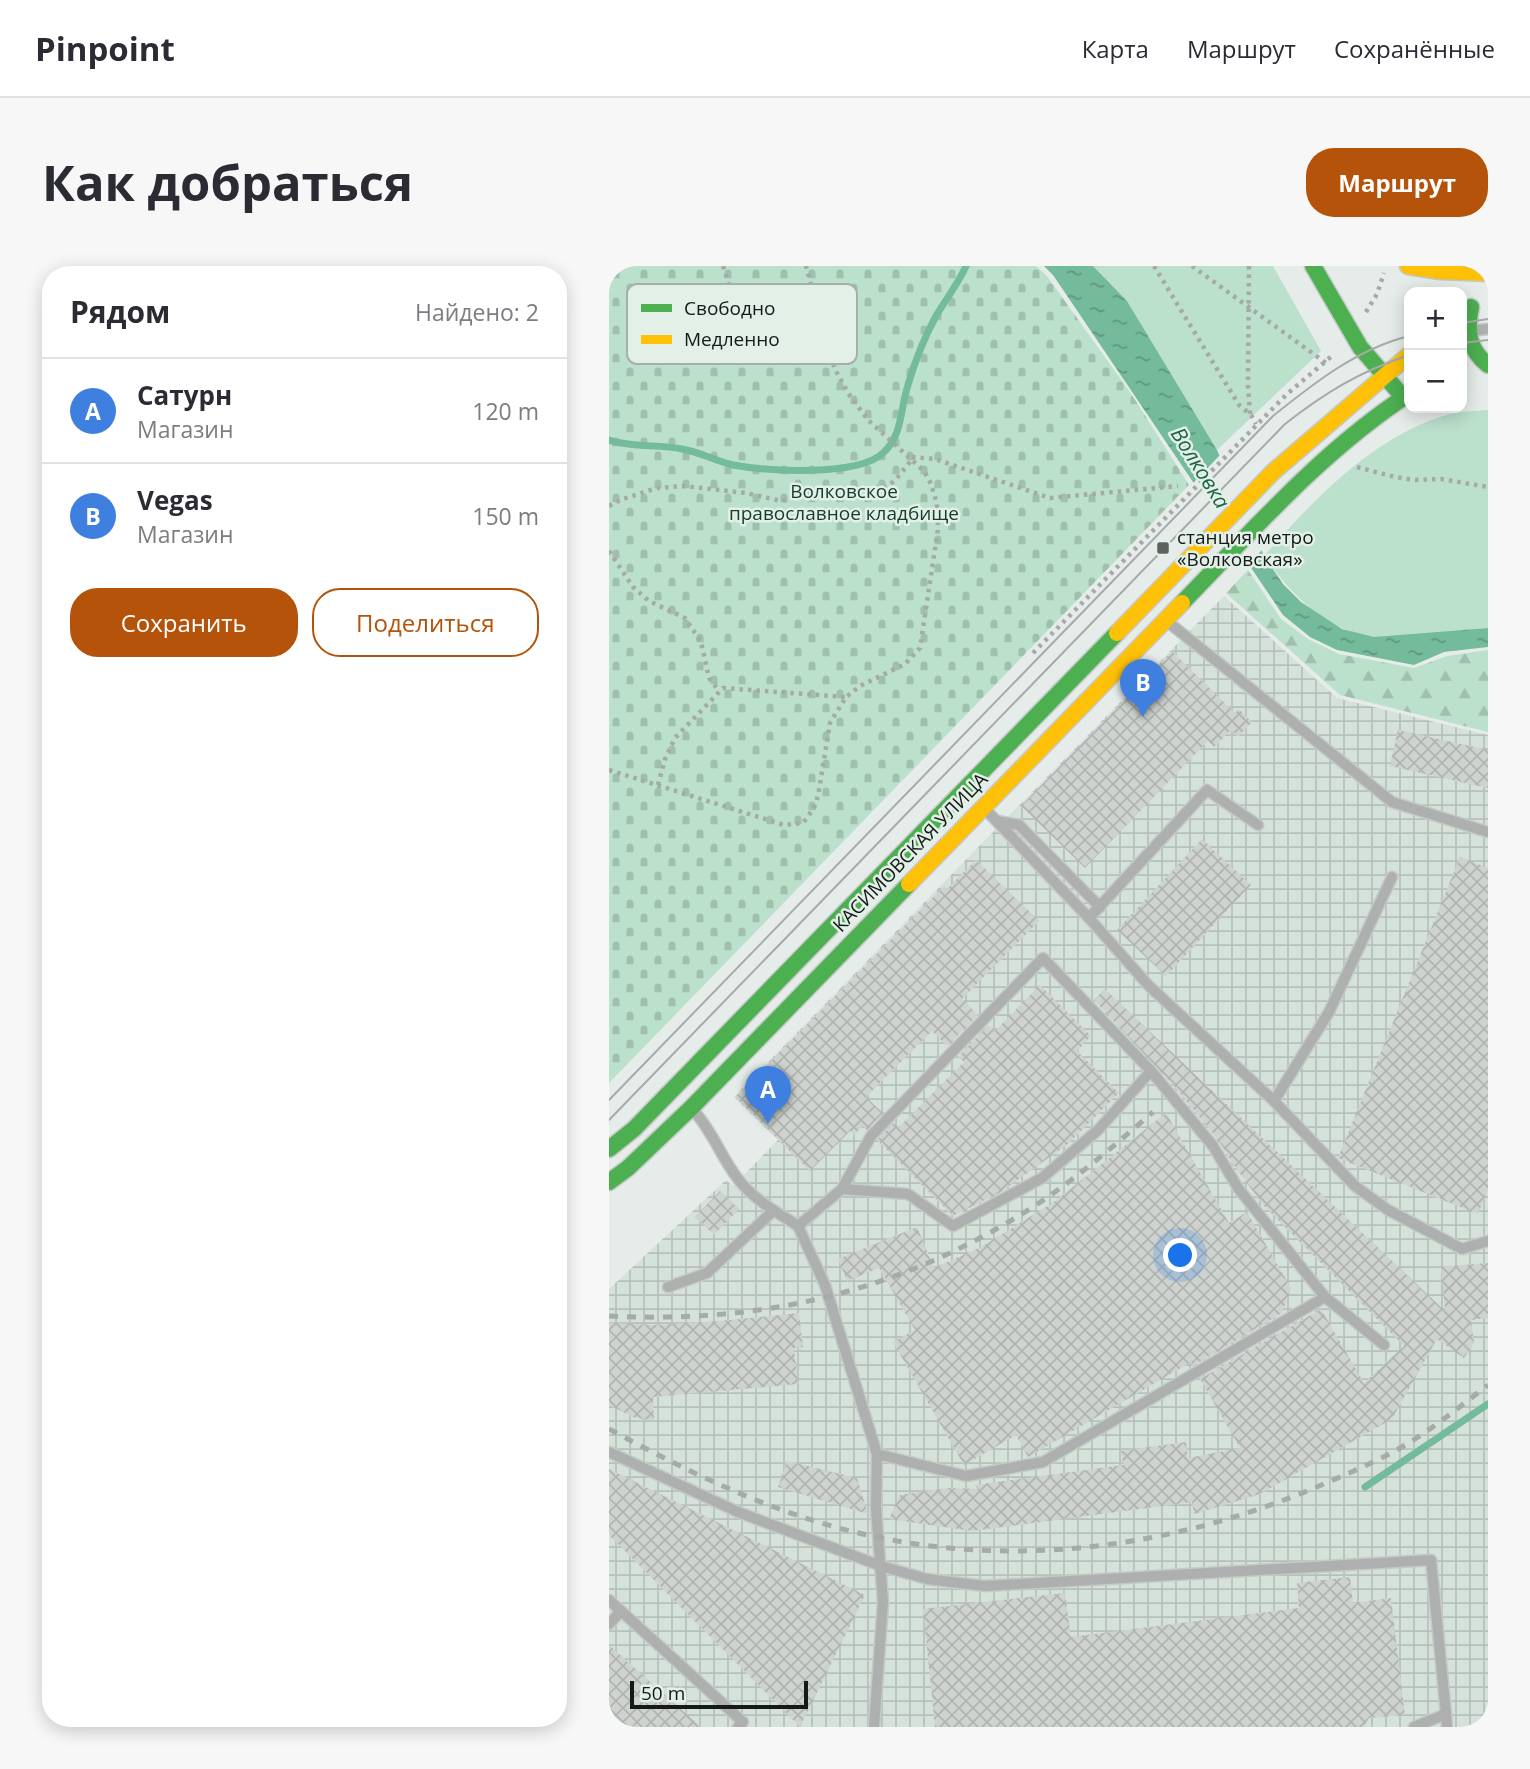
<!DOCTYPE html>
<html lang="ru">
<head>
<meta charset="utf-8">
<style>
	body { margin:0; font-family:"Open Sans",sans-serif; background:#f7f7f7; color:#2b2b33 }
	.controls { position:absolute; right:21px; top:21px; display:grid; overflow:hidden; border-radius:14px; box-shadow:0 4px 18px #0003 }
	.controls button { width:63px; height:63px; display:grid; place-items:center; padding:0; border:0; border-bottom:2px solid #e1e1e2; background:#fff; color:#2b2b33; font:35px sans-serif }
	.scale { position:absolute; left:21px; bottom:18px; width:178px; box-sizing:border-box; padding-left:7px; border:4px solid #151917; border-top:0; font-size:19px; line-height:24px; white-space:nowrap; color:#151917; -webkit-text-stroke:5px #e2f0e8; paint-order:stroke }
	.you { position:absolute; left:572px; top:990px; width:24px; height:24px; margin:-18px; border:5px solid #fff; border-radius:50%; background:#1a73e8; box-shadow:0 0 0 10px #1a73e833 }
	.badge { display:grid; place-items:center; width:46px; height:46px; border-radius:50%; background:#b45309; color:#fff; font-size:23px; font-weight:700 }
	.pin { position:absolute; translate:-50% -58px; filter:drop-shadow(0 2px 4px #0008) }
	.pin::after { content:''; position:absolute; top:37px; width:24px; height:21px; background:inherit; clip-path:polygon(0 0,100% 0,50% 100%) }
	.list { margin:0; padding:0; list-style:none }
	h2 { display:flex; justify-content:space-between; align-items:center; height:91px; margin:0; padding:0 28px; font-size:30px }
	h2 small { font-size:23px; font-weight:400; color:#7c7c81 }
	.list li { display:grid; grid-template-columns:46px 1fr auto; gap:21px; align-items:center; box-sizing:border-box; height:105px; padding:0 28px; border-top:2px solid #e1e1e2 }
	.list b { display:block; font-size:26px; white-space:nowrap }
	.list p { margin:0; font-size:23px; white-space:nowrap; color:#7c7c81 }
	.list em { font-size:23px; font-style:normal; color:#7c7c81 }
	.actions { display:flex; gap:14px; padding:21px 28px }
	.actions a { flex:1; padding:16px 0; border:2px solid #b45309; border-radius:28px; text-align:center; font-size:24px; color:#b45309 }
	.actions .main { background:#b45309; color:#fff }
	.map { position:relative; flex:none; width:879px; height:1461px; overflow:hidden; border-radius:28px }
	header { display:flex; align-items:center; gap:42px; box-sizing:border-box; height:98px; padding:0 35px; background:#fff; border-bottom:2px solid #e1e1e2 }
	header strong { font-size:33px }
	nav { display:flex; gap:38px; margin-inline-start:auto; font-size:24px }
	.intro { display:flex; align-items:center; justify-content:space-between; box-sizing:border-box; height:168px; padding:0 42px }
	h1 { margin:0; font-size:49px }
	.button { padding:18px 32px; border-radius:28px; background:#b45309; color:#fff; font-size:24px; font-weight:700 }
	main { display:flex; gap:42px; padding:0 42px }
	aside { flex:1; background:#fff; border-radius:28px; box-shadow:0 4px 18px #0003 }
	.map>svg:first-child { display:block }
	.industrial { fill:url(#industrial-grid) }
	.forest { fill:url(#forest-firs) }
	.cemetery { fill:url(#cemetery-stones) }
	.green { fill:#bbe0cc }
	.water { fill:url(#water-ripples) }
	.pier { fill:#e6ece9 }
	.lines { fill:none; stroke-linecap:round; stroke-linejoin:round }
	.stream { stroke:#74bb9b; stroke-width:7 }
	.building { fill:url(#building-cross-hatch) }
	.lane-casing { stroke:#c5c9c7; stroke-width:13 }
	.fast-casing { stroke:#c5c9c7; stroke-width:19 }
	.slow-casing { stroke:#c5c9c7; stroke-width:19 }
	.path { stroke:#a5a9a8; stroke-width:4.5; stroke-dasharray:3.5 5; stroke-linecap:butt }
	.lane { stroke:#adb0ae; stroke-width:10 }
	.fast { stroke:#4caf50; stroke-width:16 }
	.slow { stroke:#ffc107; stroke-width:16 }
	.tram { stroke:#a6aba8; stroke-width:2 }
	.rail { stroke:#a6aba8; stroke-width:5; stroke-dasharray:9 9; stroke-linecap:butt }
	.poi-dot { fill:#5e6360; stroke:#e2f0e8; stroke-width:2.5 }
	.labels { text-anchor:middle; stroke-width:5; stroke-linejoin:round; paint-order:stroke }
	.park-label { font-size:19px; fill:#143e2b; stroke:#e2f0e8 }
	.poi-label { font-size:19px; fill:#151917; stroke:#e2f0e8; text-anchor:start }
	.street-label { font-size:19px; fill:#151917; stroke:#e2f0e8 }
	.water-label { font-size:21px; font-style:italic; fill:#1c6445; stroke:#e2f0e8 }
	.key { fill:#e2f0e8; stroke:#a4b0a9; stroke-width:2 }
	.key-label { font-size:19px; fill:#151917 }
</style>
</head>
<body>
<header>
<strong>Pinpoint</strong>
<nav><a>Карта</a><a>Маршрут</a><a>Сохранённые</a></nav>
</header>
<div class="intro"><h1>Как добраться</h1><a class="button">Маршрут</a></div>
<main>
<aside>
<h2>Рядом<small>Найдено: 2</small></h2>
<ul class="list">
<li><span class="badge" style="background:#3f7fe0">A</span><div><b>Сатурн</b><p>Магазин</p></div><em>120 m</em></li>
<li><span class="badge" style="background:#3f7fe0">B</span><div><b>Vegas</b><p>Магазин</p></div><em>150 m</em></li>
</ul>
<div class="actions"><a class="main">Сохранить</a><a>Поделиться</a></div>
</aside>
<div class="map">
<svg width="879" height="1461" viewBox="0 0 879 1461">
	<defs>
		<pattern id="industrial-grid" width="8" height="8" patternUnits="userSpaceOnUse" patternTransform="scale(1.75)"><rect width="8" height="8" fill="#d4e2da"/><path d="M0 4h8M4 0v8" fill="none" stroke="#b5c1ba"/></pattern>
		<pattern id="forest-firs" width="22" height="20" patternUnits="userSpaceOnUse" patternTransform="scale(1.75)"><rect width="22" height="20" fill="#bbe0cc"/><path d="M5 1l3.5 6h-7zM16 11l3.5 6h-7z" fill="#a0c0ae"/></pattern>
		<pattern id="cemetery-stones" width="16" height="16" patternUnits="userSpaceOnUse" patternTransform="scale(1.75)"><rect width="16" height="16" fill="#bbe0cc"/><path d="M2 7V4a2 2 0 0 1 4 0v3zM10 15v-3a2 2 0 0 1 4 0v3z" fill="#a0c0ae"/></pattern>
		<pattern id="water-ripples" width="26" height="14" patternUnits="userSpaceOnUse" patternTransform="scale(1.75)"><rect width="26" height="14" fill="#74bb9b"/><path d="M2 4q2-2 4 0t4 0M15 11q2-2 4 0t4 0" fill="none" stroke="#5e977d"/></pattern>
		<pattern id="building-cross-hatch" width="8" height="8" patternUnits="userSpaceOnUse" patternTransform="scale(1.75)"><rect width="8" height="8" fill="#ced3d0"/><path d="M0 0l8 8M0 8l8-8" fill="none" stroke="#b0b5b2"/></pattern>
	</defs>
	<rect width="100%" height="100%" fill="#e6ece9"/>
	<path class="industrial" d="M615,330l113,102 151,37v992h-879v-438l117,-109 7,6 45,-46 -44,-43z"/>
	<path class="forest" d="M639,304l33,49 27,20 31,15 75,14 33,-12 41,-6v82l-148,-37 -114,-102z"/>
	<path class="cemetery" d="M0,0h427l11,10 85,119 57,90 -580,598z"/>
	<g class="green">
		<path d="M484,0h180l48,85 -104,99 -90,-149z"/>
		<path d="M879,144v218c-32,3 -83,13 -114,9 -49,-6 -83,-43 -110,-81 49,-56 112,-122 186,-142 12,-3 26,-3 38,-4z"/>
	</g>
	<path class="water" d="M435,0h49l34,35 90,149 47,106 19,28 18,18 41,27 32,8 114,-9v19l-44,5 -30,13 -77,-15 -27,-13 -27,-22 -230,-340z"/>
	<path class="pier" d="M613,187l42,95 -16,16 -55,-81z"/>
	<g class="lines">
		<g class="stream">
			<path d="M0,174c23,8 50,4 73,9 18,3 34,12 51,16 33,6 125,12 150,-12 20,-18 17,-44 25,-68 7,-24 16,-47 28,-69 10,-17 22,-32 30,-50"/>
			<path d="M756,1221l123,-83"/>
		</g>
	</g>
	<g class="building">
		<path d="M563,385l63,62 4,-4 13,13 -14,15 -7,-7 -17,17 -6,-6 -123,127 -64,-62z"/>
		<path d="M789,464l90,20v38l-98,-22z"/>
		<path d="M593,573l49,46 -85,91 -49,-46z"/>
		<path d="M851,591l28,11v321l-10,25 -140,-56z"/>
		<path d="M367,594l63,61 -77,78 16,16 -31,31 -15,-15 -66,66 17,16 -16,17 -4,-4 -9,9 -4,-4 -40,40 -75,-74 209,-211 3,3z"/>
		<path d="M431,719l51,51 -14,15 42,42 -51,51 -67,48 -48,24 -76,-76 16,-17 5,5 66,-66 -6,-5 30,-32 7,6z"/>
		<path d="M496,723l340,322 -4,-44 47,-4v55l-17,2 3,23 -10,15 -27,-19 -45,80 -132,75 -66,20 -2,-12 -220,29 -83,-12 11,-24 48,-7 30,1 -3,-4 148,-20 -2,-14 65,-9 2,16 52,-10 -40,-69 121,-70 43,74 40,-37 -140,-140 -32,-43 -13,-22 -47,-57 -78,-84z"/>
		<path d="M557,847l63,110 18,-11 44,76 -9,25 -89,53 -2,-4 -163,95 -12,-22 -52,30 -71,-123 22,-12 -36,-62 -32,13 -9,-22 79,-32 17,41 47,-21 73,-45z"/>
		<path d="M111,925l19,18 -25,26 -19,-18z"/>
		<path d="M190,1047l4,34 -9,1 4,36 -145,13 1,24 -21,-4 -24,-12v-82l45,2 67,-4z"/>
		<path d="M178,1195l70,17 11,36 -90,-27z"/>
		<path d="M0,1203l256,126 -65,132 -191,-192z"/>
		<path d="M741,1311l3,26 38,-5 14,117 -36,3 -5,9h-429l-12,-118 142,-16 6,44 228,-29 -2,-25z"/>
		<path d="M0,1379l92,82h-92z"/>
	</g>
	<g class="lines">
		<defs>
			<g id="lane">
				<path d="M860,65l19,-2"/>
				<path d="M559,356l224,180 96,30"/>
				<path d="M376,543l104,109 60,68 125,115 81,85 33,24 74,39 26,-8"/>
				<path d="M388,555l22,4 81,82"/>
				<path d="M480,652l118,-128 51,35"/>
				<path d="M542,805l62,75 25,42 87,109 59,48"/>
				<path d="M665,835l55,-89 63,-135"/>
				<path d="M84,844c19,20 28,47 45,69 15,20 40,34 60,47l44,-37 66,5 45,32 89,-48 56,-48 53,-59 -108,-113 -172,178 -29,53"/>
				<path d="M189,960l27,59 52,169 89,22 77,-14 282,-165"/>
				<path d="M59,1021l39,-14 66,-62"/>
				<path d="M0,1186l129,60 143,54 46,13 58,7 446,-26 15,154 -32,13"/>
				<path d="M0,1334l134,122 -5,5"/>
				<path d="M0,1358l12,-13"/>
				<path d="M837,1448l1,13"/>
				<path d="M265,1461l9,-125 -7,-94 1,-54"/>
			</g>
			<g id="fast">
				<path d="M704,0l47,81 37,43"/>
				<path d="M862,41c-5,24 -3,42 17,58"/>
				<path d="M573,337c72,-74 141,-153 227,-209"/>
				<path d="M0,883l25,-20 483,-496"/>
				<path d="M0,916l19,-14 63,-60 218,-224"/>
			</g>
			<g id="slow">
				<path d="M799,0l32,5 48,2"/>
				<path d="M508,367l156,-161 136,-117"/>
				<path d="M300,618l273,-281"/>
			</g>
		</defs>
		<use href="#lane" class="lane-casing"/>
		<use href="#fast" class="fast-casing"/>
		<use href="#slow" class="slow-casing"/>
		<g class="path">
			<path d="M114,0l12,38"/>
			<path d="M545,0l85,139 12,10 5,9"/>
			<path d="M583,0l134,97"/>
			<path d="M640,0l-1,120 2,28"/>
			<path d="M757,46l11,-18 7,-21"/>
			<path d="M303,191l23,2 115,39 128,-12"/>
			<path d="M748,201l38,10 19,3 27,-1 47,8"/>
			<path d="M0,240l11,-6 37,-12 27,-2 62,7 35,8 51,-12 53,-2c11,-4 20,-21 29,-29"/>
			<path d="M0,285l24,36 16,14 36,17 16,24 8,36 10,13"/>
			<path d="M424,387l254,-259 46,-39"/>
			<path d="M0,504l175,55 19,-2 11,-15 4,-12 12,-73 16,-26 14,-11 45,-22 15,-16 18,-119 -1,-25 -6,-20 -7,-13 -56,-51 -20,-27 -12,-22 -9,-23 -21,-82"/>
			<path d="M49,519l7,-26 10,-21 48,-50 123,9"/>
		</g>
		<use href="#lane" class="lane"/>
		<use href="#fast" class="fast"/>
		<use href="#slow" class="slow"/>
		<g class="tram">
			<path d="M853,57l26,-4"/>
			<path d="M853,77l26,-3"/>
			<path d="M0,834l664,-684c41,-33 84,-67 136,-80"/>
			<path d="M0,854l676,-696c41,-32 74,-52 124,-69"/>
		</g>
		<g class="rail">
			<path d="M0,1050c156,8 294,-25 427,-111 41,-27 79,-60 117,-93"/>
			<path d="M0,1163c85,46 173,89 268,108 151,32 309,7 449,-54 28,-12 56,-24 81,-39 28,-17 55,-39 81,-59"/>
		</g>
	</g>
	<rect class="poi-dot" x="547" y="275" width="14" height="14" rx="3.5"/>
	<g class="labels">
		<g class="park-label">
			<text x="235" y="232">Волковское<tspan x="235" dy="22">православное кладбище</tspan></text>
		</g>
		<g class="poi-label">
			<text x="568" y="278">станция метро<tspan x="568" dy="22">«Волковская»</tspan></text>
		</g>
		<g class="street-label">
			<text transform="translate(301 586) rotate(-46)" y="7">КАСИМОВСКАЯ УЛИЦА</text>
		</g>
		<g class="water-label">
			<text transform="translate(591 202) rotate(58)" y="7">Волковка</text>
		</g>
	</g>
	<rect x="18" y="18" width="230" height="80" rx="10" class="key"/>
	<rect x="32" y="38" width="31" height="8" fill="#4caf50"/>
	<rect x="32" y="69" width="31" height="9" fill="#ffc107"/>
	<g class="key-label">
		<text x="75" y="49">Свободно</text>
		<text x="75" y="80">Медленно</text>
	</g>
</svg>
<div class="controls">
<button>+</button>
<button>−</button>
</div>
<div class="scale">50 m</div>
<div class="you"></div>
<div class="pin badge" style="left:159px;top:858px;background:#3f7fe0">A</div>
<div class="pin badge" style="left:534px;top:451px;background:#3f7fe0">B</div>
</div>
</main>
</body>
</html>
